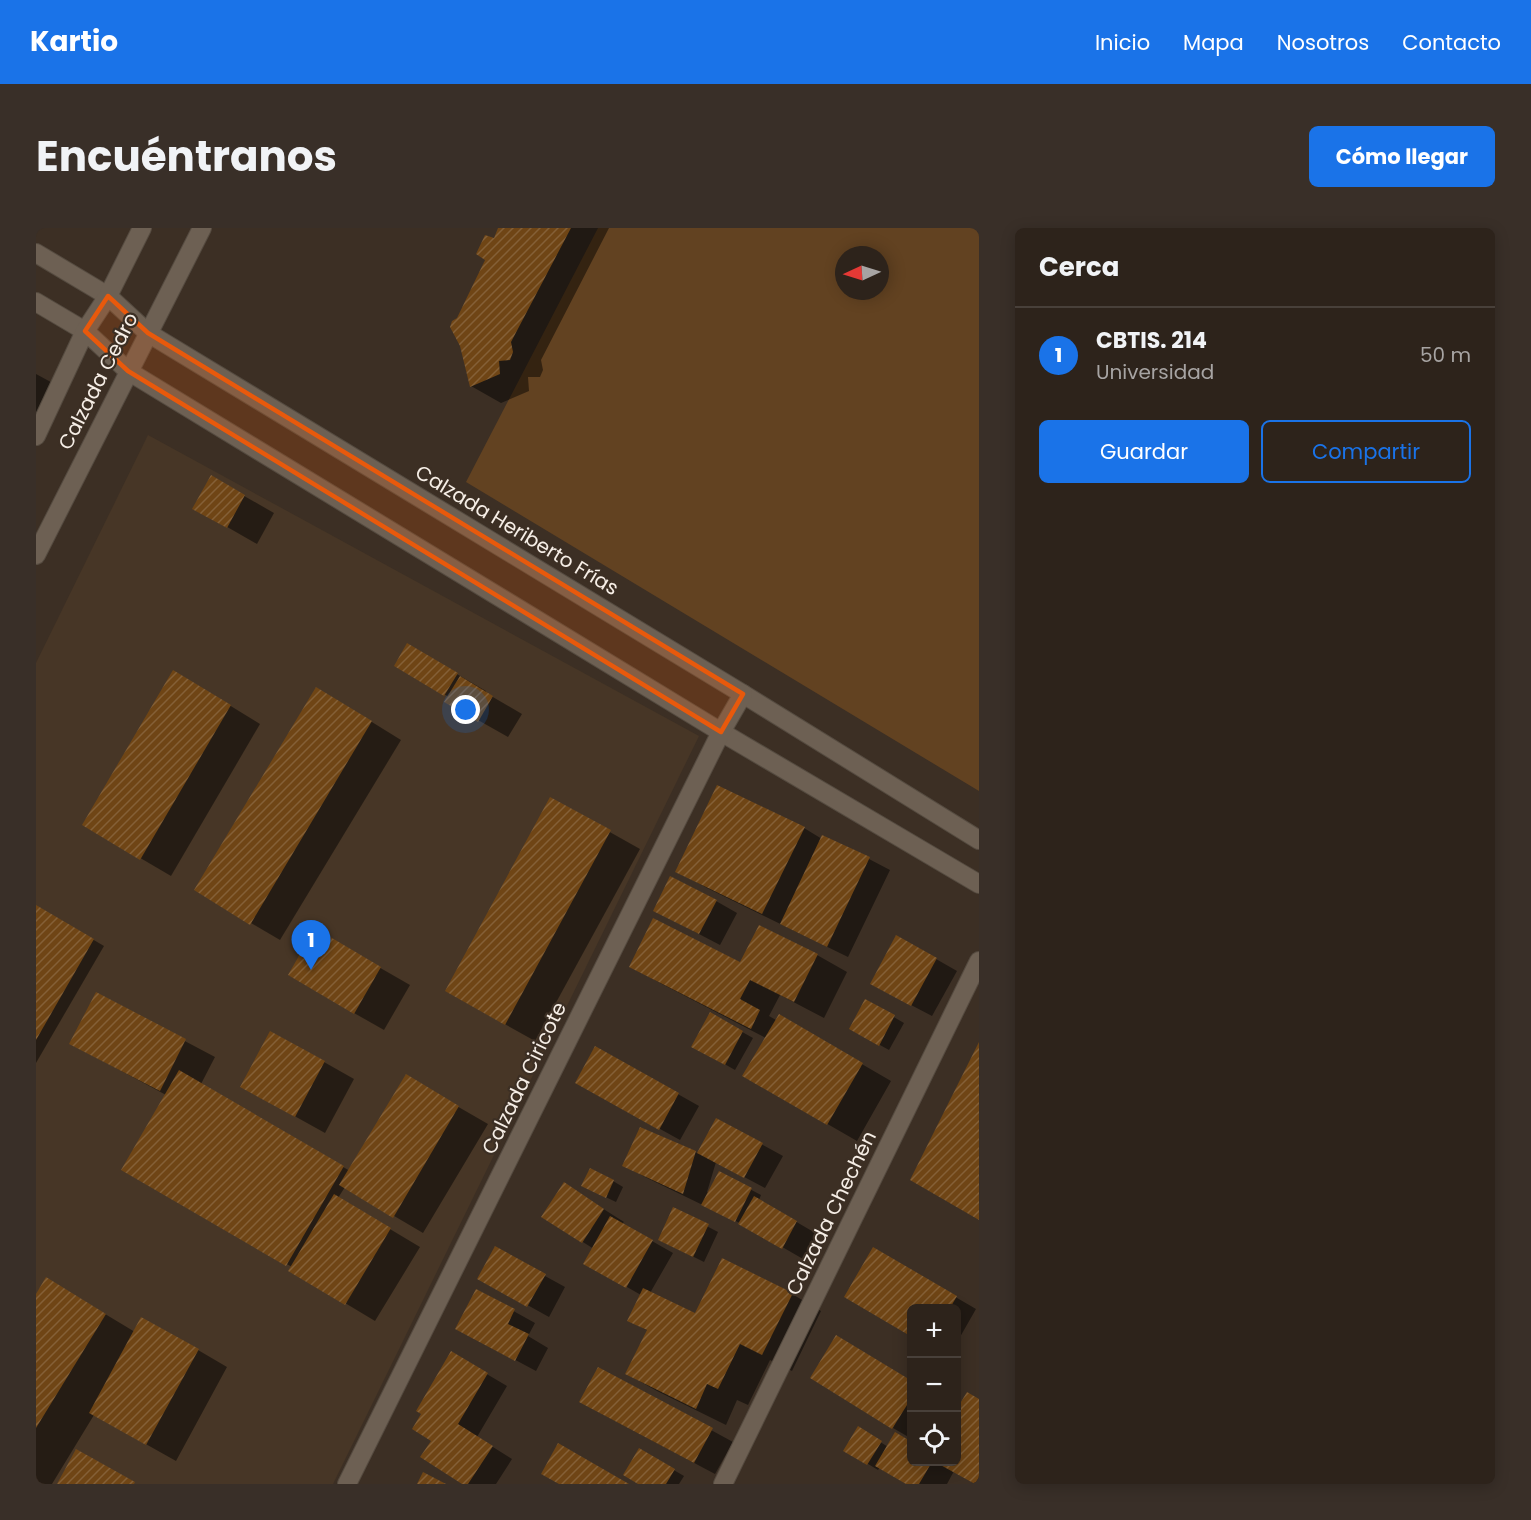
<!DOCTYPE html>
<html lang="es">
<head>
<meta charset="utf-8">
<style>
	body { margin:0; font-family:Poppins,sans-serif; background:#392f28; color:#f1f3f6 }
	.controls { position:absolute; right:18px; bottom:18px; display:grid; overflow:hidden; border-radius:9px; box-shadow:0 3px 15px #0003 }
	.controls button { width:54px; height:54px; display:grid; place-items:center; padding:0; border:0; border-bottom:2px solid #48403a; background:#2d231b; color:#f1f3f6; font:30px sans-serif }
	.compass { position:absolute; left:799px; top:18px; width:54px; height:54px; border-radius:50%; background:#2d231b; box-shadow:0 3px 15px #0003; rotate:266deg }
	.you { position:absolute; left:430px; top:482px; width:21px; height:21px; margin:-15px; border:4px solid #fff; border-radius:50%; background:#1a73e8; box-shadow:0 0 0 9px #1a73e833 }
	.badge { display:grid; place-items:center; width:39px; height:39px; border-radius:50%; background:#1a73e8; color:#fff; font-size:20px; font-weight:700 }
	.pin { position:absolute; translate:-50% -50px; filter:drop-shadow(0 2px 3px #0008) }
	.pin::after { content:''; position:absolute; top:32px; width:21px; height:18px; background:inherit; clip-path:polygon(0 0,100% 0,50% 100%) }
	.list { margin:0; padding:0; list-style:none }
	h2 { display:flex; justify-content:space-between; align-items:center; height:78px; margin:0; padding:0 24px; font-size:26px }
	h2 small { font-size:20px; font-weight:400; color:#a7a4a3 }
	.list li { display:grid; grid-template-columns:39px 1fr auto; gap:18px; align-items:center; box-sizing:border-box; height:96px; padding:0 24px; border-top:2px solid #48403a }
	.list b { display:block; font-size:22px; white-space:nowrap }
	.list p { margin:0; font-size:20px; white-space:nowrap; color:#a7a4a3 }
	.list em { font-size:20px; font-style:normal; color:#a7a4a3 }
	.actions { display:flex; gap:12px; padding:18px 24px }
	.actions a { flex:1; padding:14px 0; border:2px solid #1a73e8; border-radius:9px; text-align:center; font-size:21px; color:#1a73e8 }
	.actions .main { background:#1a73e8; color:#fff }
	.icon { flex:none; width:33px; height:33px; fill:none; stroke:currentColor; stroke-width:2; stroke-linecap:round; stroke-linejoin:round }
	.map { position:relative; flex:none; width:943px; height:1256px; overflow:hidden; border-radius:9px }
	header { display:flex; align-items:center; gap:36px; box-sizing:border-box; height:84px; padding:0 30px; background:#1a73e8; color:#fff }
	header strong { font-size:28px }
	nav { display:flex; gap:33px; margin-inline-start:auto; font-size:21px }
	.intro { display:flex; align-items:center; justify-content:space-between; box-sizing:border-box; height:144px; padding:0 36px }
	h1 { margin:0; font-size:42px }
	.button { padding:15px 27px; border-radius:9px; background:#1a73e8; color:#fff; font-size:21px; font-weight:700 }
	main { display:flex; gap:36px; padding:0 36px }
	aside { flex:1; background:#2d231b; border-radius:9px; box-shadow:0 3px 15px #0003 }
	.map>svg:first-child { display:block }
	.built { fill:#473626 }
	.green { fill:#624221; fill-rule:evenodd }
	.shadow { fill:#0007 }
	.building { fill:url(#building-hatch) }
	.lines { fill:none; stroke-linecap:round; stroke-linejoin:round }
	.street-casing { stroke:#554b40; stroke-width:20 }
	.street { stroke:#6d6053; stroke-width:18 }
	.marked { fill:#e8590c; fill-opacity:0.2; stroke:#e8590c; stroke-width:4.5; stroke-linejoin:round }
	.labels { text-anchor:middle; stroke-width:4.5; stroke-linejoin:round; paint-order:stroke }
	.street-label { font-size:20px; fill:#f6eee6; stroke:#3c2f24 }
</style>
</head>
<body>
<header>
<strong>Kartio</strong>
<nav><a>Inicio</a><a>Mapa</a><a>Nosotros</a><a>Contacto</a></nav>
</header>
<div class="intro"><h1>Encuéntranos</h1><a class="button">Cómo llegar</a></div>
<main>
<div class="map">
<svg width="943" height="1256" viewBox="0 0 943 1256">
	<defs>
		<pattern id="building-hatch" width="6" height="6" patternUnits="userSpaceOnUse" patternTransform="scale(1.5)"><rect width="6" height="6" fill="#6f4515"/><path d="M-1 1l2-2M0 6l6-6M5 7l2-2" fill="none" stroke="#846037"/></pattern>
	</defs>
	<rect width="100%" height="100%" fill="#3c2f24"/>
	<path class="built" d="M112,207l551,301 -366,748h-297v-821z"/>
	<path class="green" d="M562,0h381v563l-513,-309zM808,27h36v36h-36z"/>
	<g class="shadow">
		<path d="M464,0h109l-68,132 2,10 -3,7h-12l1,14 -28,12 -30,-17 -13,-67z"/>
		<path d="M0,146l24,13 -24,42z"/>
		<path d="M175,249l63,36 -17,31 -63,-36z"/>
		<path d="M371,417l79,46v2l36,21 -14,23 -62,-35 3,-5 -53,-31z"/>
		<path d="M167,461l57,35 -89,152 -87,-51z"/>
		<path d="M310,478l55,34 -121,200 -29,-17z"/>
		<path d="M515,571l89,50 -105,192 -59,-33z"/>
		<path d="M768,600l18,11 47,20 21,11 -42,87 -141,-69 -30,-17z"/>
		<path d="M680,673l21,12 -17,32 -44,-23z"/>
		<path d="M0,678l68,40 -68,117z"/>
		<path d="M280,703l94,54 -26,45 -30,-17z"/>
		<path d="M781,727l30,17 -23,46 -44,-23 -11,21 7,4 3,-4 112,65 -34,60 -113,-65 22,-38 -106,-55 -29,-17 110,-1z"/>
		<path d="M900,731l21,12 -25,45 -40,-21z"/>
		<path d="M60,766l119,63 -14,27 149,87 86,-77 52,30 -65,109 -78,-46 -7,11 82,49 -45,74 -85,-51 2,-3 -169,-98 43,-74 -65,-35z"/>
		<path d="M830,773l38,22 -15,27 -38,-21z"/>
		<path d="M674,786l43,24 -18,32 -42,-24z"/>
		<path d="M560,820l103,58 -19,34 -103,-57z"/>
		<path d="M288,834l30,17 -29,54 -54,-30z"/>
		<path d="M681,892l66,36 -18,32 -49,-26 -9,30 2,1 10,-20 42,22 -2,5 58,34 -14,25 -57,-33 -101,-49 -21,-12 71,-13 4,2z"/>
		<path d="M577,953l10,6 -7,15 -23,-11z"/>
		<path d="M528,956l60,38 -2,2 51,29 -23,40 46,22 96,-21 29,17 -29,60 -22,-11 -22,45 -11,-5 -11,25 -69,-34 -30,-17 21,-43 -19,-11 12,-25 -56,-32 9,-14 -51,-32z"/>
		<path d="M638,981l44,23 -14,30 -34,-17z"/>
		<path d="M460,1021l69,38 -16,30 -70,-39z"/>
		<path d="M837,1021l103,60 -20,35v-36h-44z"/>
		<path d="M11,1051l88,53 63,18 29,17 -51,94 -82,-46 -42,69h-16v-187z"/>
		<path d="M441,1063l58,32 -7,13 20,12 -12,23 -58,-31z"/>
		<path d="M415,1125l56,33 -30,51 35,22 -16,25h-32l-41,-71z"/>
		<path d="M563,1141l134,73 -18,32 -113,-60z"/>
		<path d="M876,1154v57l-19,-11z"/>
		<path d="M943,1173v83h-3l-22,-13 -7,13h-38l-29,-17 -2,3 -33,-20 13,-22 54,34h44z"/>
		<path d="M603,1222l45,26 -5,8h-38z"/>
	</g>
	<g class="building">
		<path d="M462,0h73l-60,114 2,10 -3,8 -11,1 1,13 -30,13 -10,-41 -10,-19 2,-6 5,-3 28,-58 -9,-6 9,-19 9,3z"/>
		<path d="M175,247l34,20 -18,33 -35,-19z"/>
		<path d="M371,415l51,30 -14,23 -50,-30z"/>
		<path d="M137,442l58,35 -91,155 -58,-35z"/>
		<path d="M424,448l33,20 -15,26 -34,-20z"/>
		<path d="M280,459l56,34 -122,204 -56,-35z"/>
		<path d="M681,557l88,42 -43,87 -87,-42z"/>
		<path d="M514,569l61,33 -106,195 -60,-34z"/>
		<path d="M786,607l48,22 -43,90 -47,-23z"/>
		<path d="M634,648l47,24 -18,34 -46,-23z"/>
		<path d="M0,677l58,34 -58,101z"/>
		<path d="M617,690l87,44 19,-37 59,29 -24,48 -44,-22 -10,19 20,11 -9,19 -122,-62z"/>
		<path d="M279,700l66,39 -27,47 -66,-39z"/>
		<path d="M860,707l41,23 -26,48 -41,-22z"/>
		<path d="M60,764l90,47 -26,52 -91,-47z"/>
		<path d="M829,771l30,16 -16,31 -30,-17z"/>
		<path d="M674,784l33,19 -18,34 -34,-18z"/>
		<path d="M743,786l84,49 -36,62 -85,-49z"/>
		<path d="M234,803l55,30 -30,56 -55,-30z"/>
		<path d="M943,814v178l-69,-40z"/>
		<path d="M559,818l84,47 -20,37 -84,-47z"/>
		<path d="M143,842l165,96 -58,100 -165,-96z"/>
		<path d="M370,846l53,32 -66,112 -54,-33z"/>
		<path d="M680,890l47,25 -19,35 -47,-25z"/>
		<path d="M604,899l56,24 -13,43 -61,-28z"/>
		<path d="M554,940l24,12 -8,18 -25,-12z"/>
		<path d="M683,943l33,17 -17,34 -34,-17z"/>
		<path d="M528,954l40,27 -22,34 -41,-26z"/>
		<path d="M298,966l57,34 -46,77 -57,-34z"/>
		<path d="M718,968l43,25 -15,28 -44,-25z"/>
		<path d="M637,979l36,17 -16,33 -35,-17z"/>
		<path d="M574,988l43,24 -27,48 -43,-24z"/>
		<path d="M459,1018l51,28 -19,33 -50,-28z"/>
		<path d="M837,1019l84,49 -7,12h-38v29l-68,-40z"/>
		<path d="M686,1030l71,35 -31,62 -22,-11 -22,45 -11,-5 -11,25 -71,-35 22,-44 -20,-9 16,-33 52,25z"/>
		<path d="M10,1049l60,37 -70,114v-134z"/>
		<path d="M440,1061l39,20 -7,15 21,10 -14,27 -60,-32z"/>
		<path d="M105,1089l58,32 -53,96 -57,-32z"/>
		<path d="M800,1107l76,46v16l-20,32 -82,-51z"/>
		<path d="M415,1123l37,22 -30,51 35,22 -25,38h-6l-42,-27 11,-16 -19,-12 9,-15 -5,-3z"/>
		<path d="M562,1139l115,61 -19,35 -115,-61z"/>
		<path d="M931,1164l12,7v85h-4l-40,-22h21v-52z"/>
		<path d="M822,1198l24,15 -15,24 -24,-14z"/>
		<path d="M859,1204l17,10v20h20l-13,22h-13l-31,-18z"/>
		<path d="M522,1215l71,41h-70l-18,-10z"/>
		<path d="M603,1220l36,21 -9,15h-28l-15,-9z"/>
		<path d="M40,1221l59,33 -1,2h-77z"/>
		<path d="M387,1244l23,12h-29z"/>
	</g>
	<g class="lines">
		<defs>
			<g id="street">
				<path d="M0,25l72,43 40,37 595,361 236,146"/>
				<path d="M0,74l49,29 43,40 593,361 258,152"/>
				<path d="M0,208l49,-105 23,-35 34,-68"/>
				<path d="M0,327l166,-327"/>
				<path d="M311,1256l374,-752 22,-38"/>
				<path d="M687,1256l256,-523"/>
			</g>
		</defs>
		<use href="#street" class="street-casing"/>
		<use href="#street" class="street"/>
	</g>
	<path class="marked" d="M72,68l40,37 595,361 -22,38 -593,-361 -43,-40z"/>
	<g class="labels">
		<g class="street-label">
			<text transform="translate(62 153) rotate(-63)" y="7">Calzada Cedro</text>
			<text transform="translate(481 302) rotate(31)" y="7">Calzada Heriberto Frías</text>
			<text transform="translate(488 850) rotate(-64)" y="7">Calzada Ciricote</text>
			<text transform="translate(795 985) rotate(-64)" y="7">Calzada Chechén</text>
		</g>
	</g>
</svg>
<div class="controls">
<button>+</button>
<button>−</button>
<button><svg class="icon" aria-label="locate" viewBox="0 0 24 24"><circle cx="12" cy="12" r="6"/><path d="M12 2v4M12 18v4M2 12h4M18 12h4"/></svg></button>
</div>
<svg class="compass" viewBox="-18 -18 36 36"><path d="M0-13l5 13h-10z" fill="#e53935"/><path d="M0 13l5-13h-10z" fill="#a7a4a3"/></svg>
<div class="you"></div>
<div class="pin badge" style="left:275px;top:742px">1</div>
</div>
<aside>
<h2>Cerca<small></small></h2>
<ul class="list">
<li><span class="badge">1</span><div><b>CBTIS. 214</b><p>Universidad</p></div><em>50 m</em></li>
</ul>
<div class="actions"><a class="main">Guardar</a><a>Compartir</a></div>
</aside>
</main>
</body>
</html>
